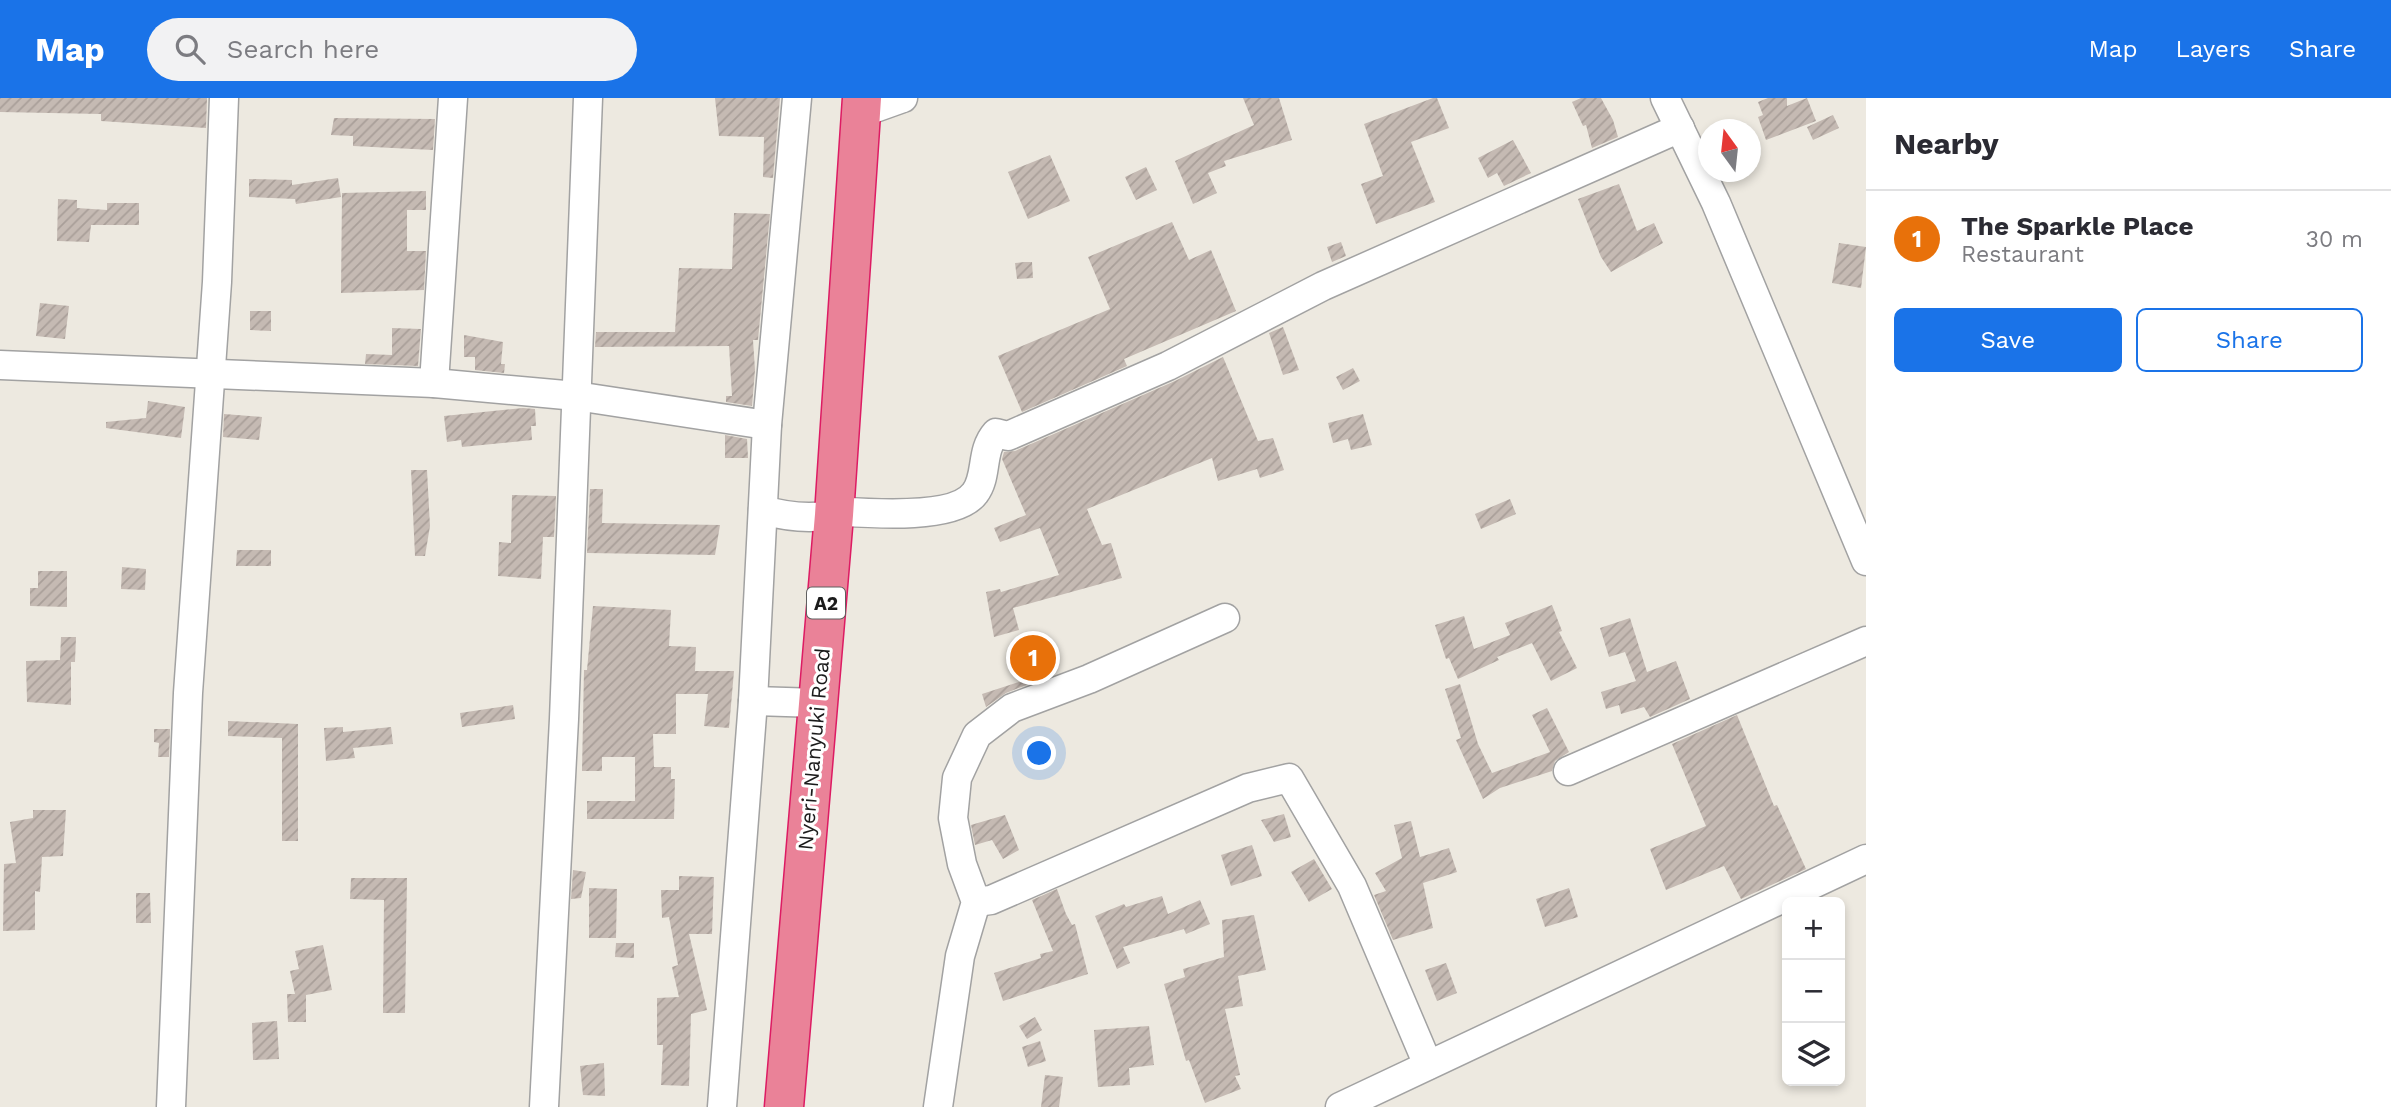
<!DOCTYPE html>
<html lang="en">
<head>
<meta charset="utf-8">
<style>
	body { margin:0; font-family:"Work Sans",sans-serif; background:#f2f2f3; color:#2b2b33 }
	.controls { position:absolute; right:21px; bottom:21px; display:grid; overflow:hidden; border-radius:10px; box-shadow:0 4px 10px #0003 }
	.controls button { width:63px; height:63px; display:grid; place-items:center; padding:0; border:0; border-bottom:2px solid #e1e1e2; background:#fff; color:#2b2b33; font:35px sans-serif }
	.compass { position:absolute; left:1698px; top:21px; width:63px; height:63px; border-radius:50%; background:#fff; box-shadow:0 4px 10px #0003; rotate:345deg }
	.you { position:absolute; left:1040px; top:656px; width:24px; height:24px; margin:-18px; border:5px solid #fff; border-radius:50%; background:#1a73e8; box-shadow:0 0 0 10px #1a73e833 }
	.badge { display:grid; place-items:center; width:46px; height:46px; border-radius:50%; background:#1a73e8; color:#fff; font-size:23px; font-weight:700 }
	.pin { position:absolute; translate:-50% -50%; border:4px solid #fff; box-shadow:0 2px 7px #0006 }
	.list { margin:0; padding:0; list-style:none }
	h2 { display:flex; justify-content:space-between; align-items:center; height:91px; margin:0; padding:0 28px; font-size:30px }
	h2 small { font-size:23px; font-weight:400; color:#7c7c81 }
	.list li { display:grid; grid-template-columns:46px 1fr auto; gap:21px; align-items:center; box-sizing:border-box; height:98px; padding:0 28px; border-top:2px solid #e1e1e2 }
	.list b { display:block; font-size:26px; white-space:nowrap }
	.list p { margin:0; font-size:23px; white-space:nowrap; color:#7c7c81 }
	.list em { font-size:23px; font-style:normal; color:#7c7c81 }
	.actions { display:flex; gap:14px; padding:21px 28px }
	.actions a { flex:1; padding:16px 0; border:2px solid #1a73e8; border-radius:10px; text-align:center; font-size:24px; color:#1a73e8 }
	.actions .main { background:#1a73e8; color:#fff }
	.icon { flex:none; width:38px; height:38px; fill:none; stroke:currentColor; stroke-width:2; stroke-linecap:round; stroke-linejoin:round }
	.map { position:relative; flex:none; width:1866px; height:1009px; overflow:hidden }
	header { display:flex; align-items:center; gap:42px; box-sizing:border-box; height:98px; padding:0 35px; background:#1a73e8; color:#fff }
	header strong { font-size:33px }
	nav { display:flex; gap:38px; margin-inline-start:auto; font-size:24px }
	.search { width:490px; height:63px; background:#f2f2f3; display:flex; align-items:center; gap:18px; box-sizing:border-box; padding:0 24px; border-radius:38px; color:#7c7c81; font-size:26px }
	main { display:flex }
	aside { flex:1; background:#fff }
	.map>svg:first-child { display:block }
	.building { fill:url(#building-hatch) }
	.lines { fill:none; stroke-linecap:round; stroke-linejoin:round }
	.minor-casing { stroke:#a2a2a2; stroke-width:31 }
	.highway-casing { stroke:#dd1b63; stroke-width:41 }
	.minor { stroke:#fff; stroke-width:28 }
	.highway { stroke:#ea8298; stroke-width:38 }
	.labels { text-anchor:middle; stroke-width:6; stroke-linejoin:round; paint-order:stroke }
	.shield { fill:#fff; stroke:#5f5f5f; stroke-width:2 }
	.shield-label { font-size:19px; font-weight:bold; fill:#1b1b1b }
	.street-label { font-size:21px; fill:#1b1b1b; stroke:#fff }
</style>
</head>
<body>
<header>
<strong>Map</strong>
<div class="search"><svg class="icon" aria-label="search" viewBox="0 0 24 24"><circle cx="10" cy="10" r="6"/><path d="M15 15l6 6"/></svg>Search here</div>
<nav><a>Map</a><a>Layers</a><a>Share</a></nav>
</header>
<main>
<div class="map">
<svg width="1866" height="1009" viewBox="0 0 1866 1009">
	<defs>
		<pattern id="building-hatch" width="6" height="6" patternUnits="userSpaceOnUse" patternTransform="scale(1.75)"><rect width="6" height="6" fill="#c5bab3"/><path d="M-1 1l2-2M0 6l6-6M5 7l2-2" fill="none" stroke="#a99f99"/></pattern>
	</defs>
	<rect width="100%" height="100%" fill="#ede9e0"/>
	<g class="building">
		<path d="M0,0h207l-1,30 -105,-7v-7l-101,-2z"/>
		<path d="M715,0h65l-7,80 -10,-1 1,-40 -45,-1z"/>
		<path d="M1243,0h36l13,42 -68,21 2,5 -18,7 9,20 -24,11 -18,-43 79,-36z"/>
		<path d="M1433,0h4l12,30 -38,14 24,60 -59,22 -15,-40 22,-8 -19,-52z"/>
		<path d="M1581,0h20l12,22 5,17 -26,11 -6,-23 -3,1 -11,-24z"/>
		<path d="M1768,0h19v8l20,-8 9,23 -50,19 -8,-23 5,-2 -5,-13z"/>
		<path d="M1833,17l6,13 -26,12 -6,-13z"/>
		<path d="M334,20l101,1 -2,31 -80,-4v-10l-22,-1z"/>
		<path d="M1513,42l18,33 -27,13 -7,-13 -9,5 -10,-20z"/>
		<path d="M1050,57l20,46 -42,18 -20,-47z"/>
		<path d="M1146,69l11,23 -21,10 -11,-23z"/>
		<path d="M338,80l3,19 -45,7 -1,-5 -46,-2v-18l43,1v5z"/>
		<path d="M1619,86l18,47 17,-8 9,20 -52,29 -10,-15 -23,-58z"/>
		<path d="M426,93v19h-19v41h19l-2,39 -83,3 1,-100z"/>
		<path d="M58,101l19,1v8l30,2v-7h32v22h-48l-2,17 -32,-1z"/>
		<path d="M734,115l36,1 -12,126h-5l2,30 -3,36 -26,-4v-6h6l-3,-50 -134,1 1,-15h79l4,-64 53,1z"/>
		<path d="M1172,124l17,38 22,-10 25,61 -112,48 3,7 -105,46 -24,-56 112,-47 -22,-52z"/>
		<path d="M1341,144l5,14 -14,6 -5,-15z"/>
		<path d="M1839,145l27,4 -5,41 -29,-5z"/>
		<path d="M1024,164h8l1,16 -16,1 -2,-16z"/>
		<path d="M40,205l29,3 -4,33 -29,-3z"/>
		<path d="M250,213h21v20l-21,-1z"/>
		<path d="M1283,229l16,43 -16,5 -14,-42z"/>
		<path d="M392,230l29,1 -3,37 -53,-2 1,-10 26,1z"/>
		<path d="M464,237l39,7 -2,22h4l-1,9 -29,-3v-13h-11z"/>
		<path d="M1223,259l35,84 15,-3 11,32 -24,8 -3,-9 -39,12 -6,-23 -125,51 15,36 9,-2 11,35 -109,30 6,22 -25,7 -8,-45 14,-3 1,3 58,-17 -19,-47 -40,14 -6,-14 32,-13 -24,-56 2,-7 11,-1 160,-70z"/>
		<path d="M1353,270l7,13 -17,9 -7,-13z"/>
		<path d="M148,303l37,6 -4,31 -75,-10v-6l40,-4z"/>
		<path d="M523,310l12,1 1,17h-5l1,14 -70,7 -1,-7 -14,2 -3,-26z"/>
		<path d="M224,316l38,3 -3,23 -36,-3z"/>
		<path d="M1363,316l9,31 -21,5 -3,-11 -15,4 -5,-20z"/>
		<path d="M725,337l22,4 1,19h-23z"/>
		<path d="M411,372h16l3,56 -5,30h-10z"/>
		<path d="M590,391h13l-1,34 118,2 -5,30 -128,-2z"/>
		<path d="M512,397l44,1 -2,41h-11l-2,42 -43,-3 1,-34 12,1z"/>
		<path d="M1510,401l6,15 -35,15 -6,-15z"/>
		<path d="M237,452h34v16h-35z"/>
		<path d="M122,469l24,2 -1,21 -24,-1z"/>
		<path d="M38,473h29v36l-37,-1v-18h8z"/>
		<path d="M1552,507l10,26 -3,1 18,36 -26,13 -19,-38 -35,14 2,3 -41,19 -9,-21 -3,1 -11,-34 29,-9 10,33 36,-14 -5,-12z"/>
		<path d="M593,508l78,4 -2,36 27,1 -1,24h39l-5,57 -25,-2 4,-32h-32v40h-23l1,33h17v12h4l-1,40h-87v-18h48v-44h-33v14h-20l2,-101h3z"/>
		<path d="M1630,520l17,54 29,-11 14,38 -40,18 -6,-10 -23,7 -2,-9 -13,4 -5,-17 35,-11 -11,-29 -16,5 -9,-29z"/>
		<path d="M61,539h15l-1,25h-4v43l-44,-3 -1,-41 34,-1z"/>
		<path d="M1028,581l1,5 -23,9 -20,14 -4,-13z"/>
		<path d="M1460,586l18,60 14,29 58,-21 -18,-37 15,-7 22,44 -14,9 -3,10 -52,17 -17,11 -27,-59 5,-2 -16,-49z"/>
		<path d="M513,607l2,14 -53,8 -2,-14z"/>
		<path d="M1737,617l37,91 3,-1 29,64 -65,30 -17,-33 -58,24 -16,-41 56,-23 -34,-82z"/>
		<path d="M228,623l70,3v117h-16v-103l-54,-2z"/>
		<path d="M343,629v5l48,-5 2,17 -40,4 2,10 -29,3 -2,-33z"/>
		<path d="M154,631h16l-1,28h-11l1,-14 -5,-1z"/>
		<path d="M33,712h33l-3,46 -21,1 -2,35 -5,-1v39l-32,1 1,-67 12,-1 -6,-41 23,-4z"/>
		<path d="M1284,716l7,23 -17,5 -13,-22z"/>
		<path d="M1005,717l14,35 -16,9 -11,-19 -17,5 -4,-20z"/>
		<path d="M1411,723l9,36 29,-9 8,24 -34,11 10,45 -40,12 -19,-45 12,-4 -11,-18 27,-15 -8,-33z"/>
		<path d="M1252,747l10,31 -31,10 -10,-31z"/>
		<path d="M1314,761l18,30 -23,13 -18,-30z"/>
		<path d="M573,772l13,2 -5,26 -10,1z"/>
		<path d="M679,778l35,1 -2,57h-23l18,76 -16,4 -2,72 -28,-1 2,-40h-6v-47l22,-1 -7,-30 6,-2 -9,-48 -7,1 -1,-28h18z"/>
		<path d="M351,780h56l-2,135h-22l1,-113 -34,-1z"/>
		<path d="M589,790l28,1 -1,49h-27z"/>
		<path d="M1569,790l9,29 -33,10 -9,-28z"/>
		<path d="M1057,791l9,25 6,11 3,-1 13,50 -85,27 -9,-28 47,-15 -1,-4 13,-3 -21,-51z"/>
		<path d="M136,795h14l1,30h-15z"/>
		<path d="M1162,798l6,18 32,-14 10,24 -24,10 -2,-5 -61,18 7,16 -13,6 -22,-53 29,-12 2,3z"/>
		<path d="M1254,817l12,55 -28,6 5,30 -18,3 15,66 -5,1 6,13 -36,14 -16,-43 -3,1 -22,-77 21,-7 -2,-8 41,-12 -2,-37z"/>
		<path d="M616,845h18v15l-19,-1z"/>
		<path d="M323,847l9,45 -26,5v27h-18l-1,-28h8l-5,-23 9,-2 -4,-18z"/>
		<path d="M1446,865l11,30 -20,8 -12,-31z"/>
		<path d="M1035,919l7,13 -15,9 -8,-13z"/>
		<path d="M277,923l2,38 -26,1 -1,-37z"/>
		<path d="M1149,928l5,39 -25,3 1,17 -32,2 -4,-57z"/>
		<path d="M1040,943l6,20 -18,6 -6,-20z"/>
		<path d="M604,965l1,33 -22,-1 -3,-29z"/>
		<path d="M1045,977l18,2 -4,30h-18z"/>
	</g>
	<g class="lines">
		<defs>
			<g id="minor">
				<path d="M1665,0l51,105 150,358"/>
				<path d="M861,15l42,-15"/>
				<path d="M0,267l434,18 142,13 191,29"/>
				<path d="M434,285l19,-285"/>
				<path d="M763,412c27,8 54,10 83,2"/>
				<path d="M834,413c31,2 121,10 141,-18 13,-17 5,-42 21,-60l12,3 160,-70 155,-80 357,-158"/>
				<path d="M753,603l65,2"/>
				<path d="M1568,673l298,-130"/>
				<path d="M976,804l15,-2 257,-112 41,-10 63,108 76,179"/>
				<path d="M171,1009l17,-414 29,-411 7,-184"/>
				<path d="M544,1009l20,-388 24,-621"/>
				<path d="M722,1009l31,-406 14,-276 30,-327"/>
				<path d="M938,1009l22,-151 16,-54 -14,-38 -9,-46 4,-40 20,-43 35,-27 77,-29 136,-61"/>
				<path d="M1340,1009l526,-248"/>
			</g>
			<path id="highway" d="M784,1009l50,-592 28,-417"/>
		</defs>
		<use href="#minor" class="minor-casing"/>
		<use href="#highway" class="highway-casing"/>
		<use href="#minor" class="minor"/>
		<use href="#highway" class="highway"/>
	</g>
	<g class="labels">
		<rect class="shield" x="807" y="489.5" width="38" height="31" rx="5"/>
		<g class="shield-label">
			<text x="826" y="512">A2</text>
		</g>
		<g class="street-label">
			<text transform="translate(814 651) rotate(-85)" y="7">Nyeri-Nanyuki Road</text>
		</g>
	</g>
</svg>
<div class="controls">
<button>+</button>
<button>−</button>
<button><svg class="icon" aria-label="layers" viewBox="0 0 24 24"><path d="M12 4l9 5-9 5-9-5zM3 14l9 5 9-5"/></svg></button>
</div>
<svg class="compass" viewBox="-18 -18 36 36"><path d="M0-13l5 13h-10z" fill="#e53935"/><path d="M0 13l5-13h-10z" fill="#7c7c81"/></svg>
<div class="you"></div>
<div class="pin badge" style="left:1033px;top:560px;background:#e8710a">1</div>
</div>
<aside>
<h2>Nearby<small></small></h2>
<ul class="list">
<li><span class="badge" style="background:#e8710a">1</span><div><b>The Sparkle Place</b><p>Restaurant</p></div><em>30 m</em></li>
</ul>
<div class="actions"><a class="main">Save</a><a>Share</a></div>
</aside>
</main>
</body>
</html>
